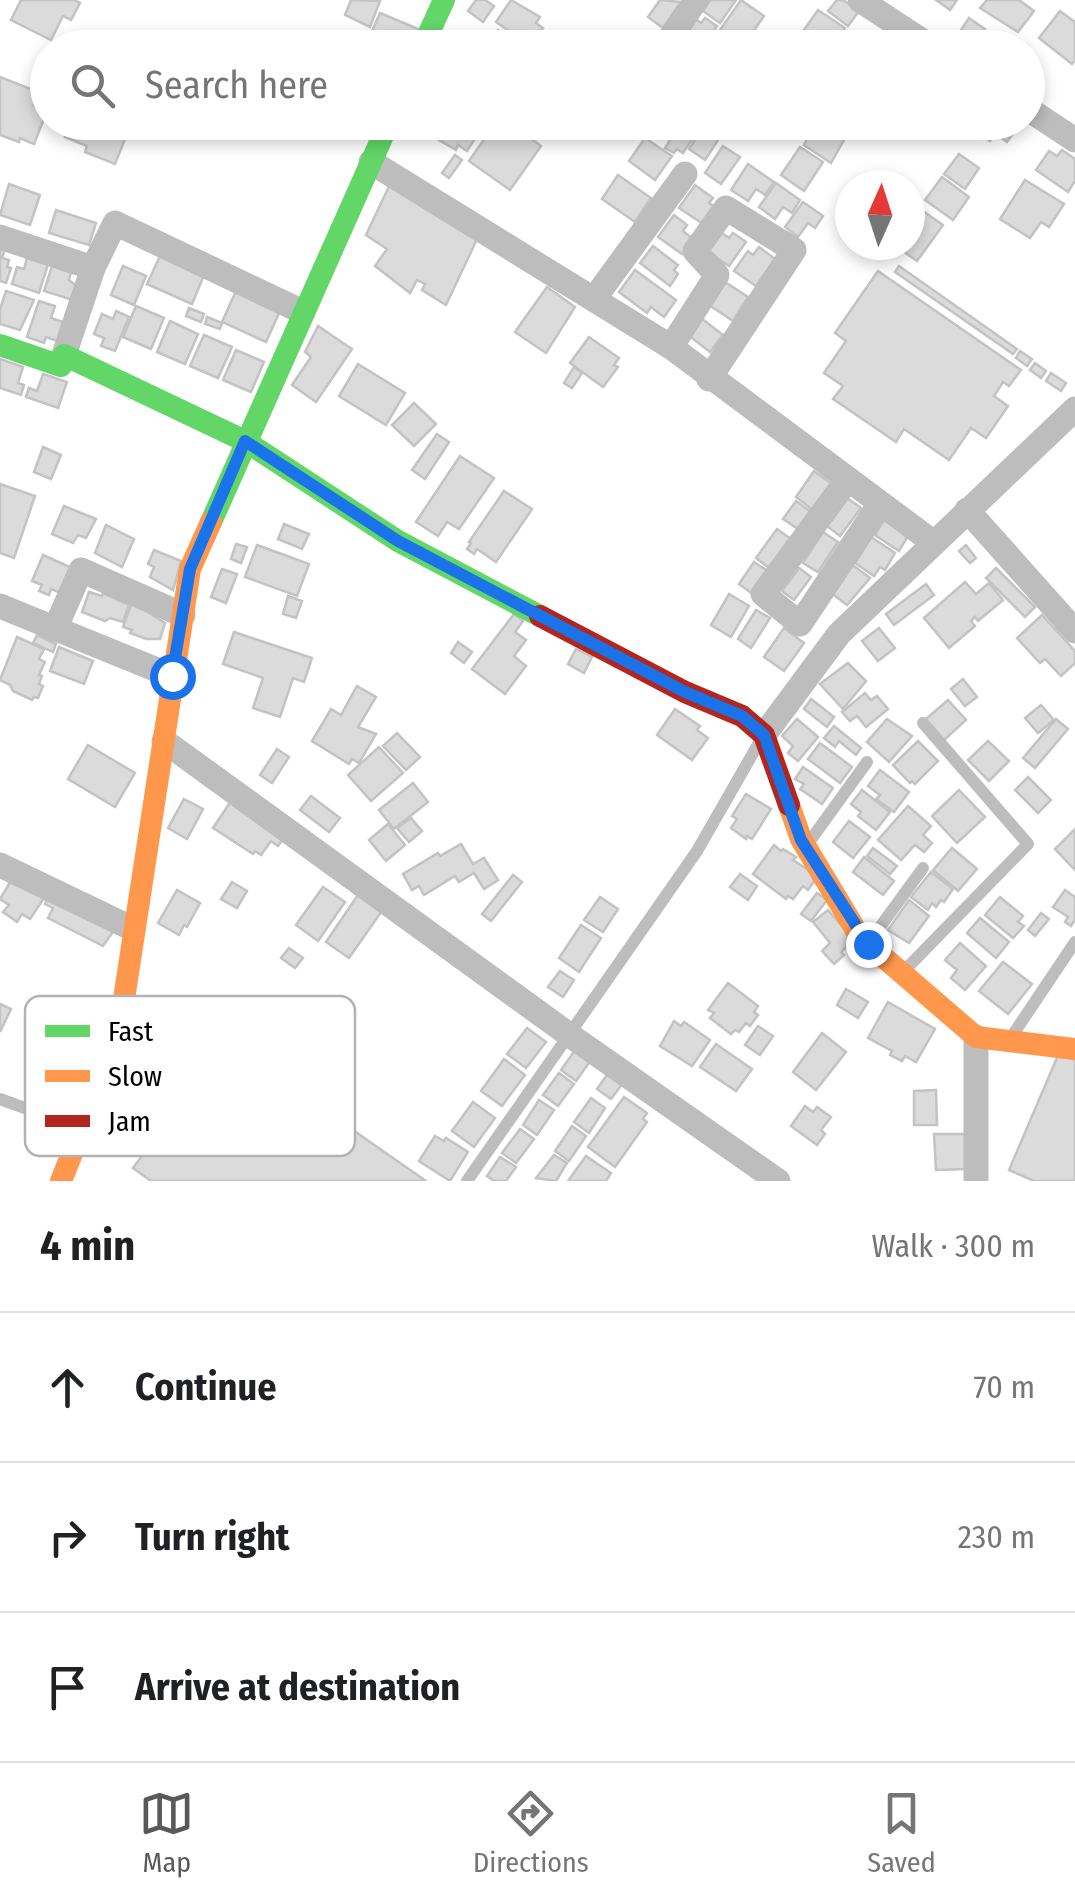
<!DOCTYPE html>
<html lang="en">
<head>
<meta charset="utf-8">
<style>
	body { margin:0; font-family:"Fira Sans Condensed",sans-serif; background:#f2f2f2; color:#202124 }
	.compass { position:absolute; left:835px; top:170px; width:90px; height:90px; border-radius:50%; background:#fff; box-shadow:0 5px 15px #0003; rotate:3deg }
	.stop { position:absolute; width:30px; height:30px; margin:-22px; border:8px solid #1a73e8; border-radius:50%; background:#fff }
	.stop.end { background:#1a73e8; border-color:#fff; box-shadow:0 2px 10px #0008 }
	.list { margin:0; padding:0; list-style:none }
	h2 { display:flex; justify-content:space-between; align-items:center; height:130px; margin:0; padding:0 40px; font-size:42px }
	h2 small { font-size:32px; font-weight:400; color:#757577 }
	.list li { display:grid; grid-template-columns:65px 1fr auto; gap:30px; align-items:center; box-sizing:border-box; height:150px; padding:0 40px; border-top:2px solid #e0e0e0 }
	.list b { display:block; font-size:38px; white-space:nowrap }
	.list em { font-size:32px; font-style:normal; color:#757577 }
	.icon { flex:none; width:55px; height:55px; fill:none; stroke:currentColor; stroke-width:2; stroke-linecap:round; stroke-linejoin:round }
	.map { position:relative; flex:none; width:1075px; height:1181px; overflow:hidden }
	.search { position:absolute; background:#fff; box-shadow:0 5px 15px #0003; left:30px; right:30px; top:30px; height:110px; display:flex; align-items:center; gap:25px; box-sizing:border-box; padding:0 35px; border-radius:55px; color:#757577; font-size:38px }
	.sheet { height:580px; background:#fff }
	nav { display:flex; justify-content:space-around; align-items:center; box-sizing:border-box; height:140px; border-top:2px solid #e0e0e0; background:#fff; font-size:28px; color:#757577 }
	nav a { display:grid; justify-items:center; gap:5px }
	nav .on { color:#595959 }
	.map>svg:first-child { display:block }
	.building { fill:#dbdbdb; stroke:#c3c3c3; stroke-width:2.5 }
	.lines { fill:none; stroke-linecap:round; stroke-linejoin:round }
	.lane { stroke:#bdbdbd; stroke-width:12 }
	.street { stroke:#bdbdbd; stroke-width:25 }
	.fast { stroke:#63d668; stroke-width:22 }
	.slow { stroke:#ff974d; stroke-width:22 }
	.jam { stroke:#b3261e; stroke-width:22 }
	.route { stroke:#1a73e8; stroke-width:12 }
	.key { fill:#fff; stroke:#b2b2b2; stroke-width:2.5 }
	.key-label { font-size:28px; fill:#000 }
</style>
</head>
<body>
<div class="map">
<svg width="1075" height="1181" viewBox="0 0 1075 1181">
	<rect width="100%" height="100%" fill="#fff"/>
	<g class="building">
		<path d="M21,0h53l6,3 -9,17 -8,-4 -12,24 -40,-20z"/>
		<path d="M351,0l29,1 -10,26 -25,-12z"/>
		<path d="M476,0h9l9,6 -11,16 -15,-11z"/>
		<path d="M511,0l29,17 -4,6 7,5 -12,18 -35,-24z"/>
		<path d="M660,0l21,2 -18,26 -15,-11z"/>
		<path d="M710,0h26l-16,23 -17,-12z"/>
		<path d="M741,0l23,16 -21,30 -23,-16z"/>
		<path d="M837,0h6l16,11 -11,15 -20,-15z"/>
		<path d="M936,0h21l-7,10z"/>
		<path d="M987,0h32l15,11 -16,21 -38,-24z"/>
		<path d="M818,10l27,18 -13,20 -40,-1z"/>
		<path d="M1060,11l15,11v38l-3,4 -33,-26z"/>
		<path d="M380,13l38,16 -9,19 -44,-1z"/>
		<path d="M705,18l12,8 -12,17 -13,5 -10,-8 14,-21 5,4z"/>
		<path d="M969,18l16,11 -10,15 -16,-11z"/>
		<path d="M498,30l16,13 -3,5h-26z"/>
		<path d="M884,31l20,13v4h-31z"/>
		<path d="M635,36l16,12h-24z"/>
		<path d="M717,36l18,12h-26z"/>
		<path d="M0,77l38,15 -5,13 14,6 -13,33 -14,-6 -1,4 -19,-7z"/>
		<path d="M71,122h47l12,5 -15,37 -30,-12 2,-6 -22,-9z"/>
		<path d="M424,122h61v1l-18,28 -9,-6 -2,5 -17,-10 4,-6z"/>
		<path d="M496,122h12l33,24 -31,44 -41,-29z"/>
		<path d="M657,122h34l8,6 -16,25 -6,-4 -3,4 -9,-5 5,-8 -17,-11z"/>
		<path d="M708,122h24l-10,16 -17,-11z"/>
		<path d="M815,122h22l12,9 -18,32 -27,-18z"/>
		<path d="M983,122h33l3,3 -12,17 -12,-9 -5,8 -14,-9z"/>
		<path d="M702,129l16,11 -13,20 -16,-11z"/>
		<path d="M645,138l27,18 -17,24 -26,-19z"/>
		<path d="M723,146l17,11 -19,27 -16,-11z"/>
		<path d="M800,147l23,15 -19,29 -23,-16z"/>
		<path d="M1062,150l13,9v22l-7,11 -32,-22 13,-19 8,5z"/>
		<path d="M959,154l20,14 -14,21 -21,-15z"/>
		<path d="M455,155l7,5 -13,18 -7,-5z"/>
		<path d="M748,164l26,18 -9,13 -9,-6 -8,12 -17,-11z"/>
		<path d="M618,175l33,23 -16,24 -33,-23z"/>
		<path d="M942,177l27,20 -16,23 -28,-20z"/>
		<path d="M1025,180l39,24 -15,23 -8,-5 -11,16 -30,-19z"/>
		<path d="M391,182l87,55 -32,68 -24,-15 3,-6 -8,-4 -7,13 -35,-27 12,-17 -21,-14z"/>
		<path d="M776,183l24,17 -8,13 -9,-6 -8,12 -16,-12z"/>
		<path d="M9,184l31,11 -10,30 -30,-10z"/>
		<path d="M695,185l18,13 -4,5 6,4 -12,17 -24,-16z"/>
		<path d="M803,202l20,14 -8,12 -7,-5 -10,14 -13,-10z"/>
		<path d="M920,209l23,16 -26,36 -23,-16h16v-22z"/>
		<path d="M56,210l40,13 -7,22 -40,-12z"/>
		<path d="M674,215l13,10 -4,6 10,8 -11,15 -24,-17z"/>
		<path d="M722,233l7,5 4,-5 13,9 -17,24 -21,-14z"/>
		<path d="M653,246l25,19 -4,5 4,4 -8,12 -30,-23z"/>
		<path d="M759,247l16,12 -19,27 -22,-15 14,-20 5,4z"/>
		<path d="M0,248l5,1 -3,9 7,2 -2,7 4,1 -5,15 -6,-2z"/>
		<path d="M161,254l44,19 -13,31 -45,-20z"/>
		<path d="M27,258l21,6 -9,29 -27,-9 5,-17 7,2z"/>
		<path d="M52,266l19,6 -2,8 11,9 -4,12 -32,-10z"/>
		<path d="M123,266l23,10 -12,29 -23,-10z"/>
		<path d="M899,266l118,83 -4,5 -118,-82z"/>
		<path d="M635,270l41,30 -12,17 -13,-10 -4,6 -28,-21z"/>
		<path d="M878,271l143,99 -12,16 -6,-4 -9,14 14,10 -22,32 -15,-10 -22,32 -45,-31 -8,13 -63,-43 10,-13 -19,-13 22,-32 -11,-8z"/>
		<path d="M725,282l23,15 -15,24 -24,-16z"/>
		<path d="M547,287l28,20 -29,46 -31,-21z"/>
		<path d="M6,291l28,9 -14,30 -20,-6v-15z"/>
		<path d="M236,291l44,20 -14,31 -44,-20z"/>
		<path d="M39,301l16,5 -4,12 12,4 -6,19 -11,-4 -2,6 -17,-6z"/>
		<path d="M136,306l28,12 -13,31 -28,-12z"/>
		<path d="M189,308l15,6 -3,8 -15,-6z"/>
		<path d="M116,311l13,6 -14,34 -14,-5 3,-8 -10,-4 8,-20 11,5z"/>
		<path d="M207,317l15,6 -2,6 -15,-5z"/>
		<path d="M701,318l22,17 -13,17 -22,-17z"/>
		<path d="M170,321l28,13 -13,30 -28,-12z"/>
		<path d="M318,326l34,23 -36,53 -24,-17 19,-28 -6,-5z"/>
		<path d="M204,335l28,12 -14,31 -28,-12z"/>
		<path d="M589,337l30,21 -5,7 4,2 -15,20 -33,-24z"/>
		<path d="M236,350l28,12 -13,30 -28,-12z"/>
		<path d="M1020,351l12,8 -5,7 -11,-8z"/>
		<path d="M0,359l23,8 -5,16 6,2 -3,10 -21,-7z"/>
		<path d="M1035,363l11,8 -5,7 -11,-8z"/>
		<path d="M358,364l47,29 -19,32 -47,-29z"/>
		<path d="M574,367l8,6 -10,15 -8,-5z"/>
		<path d="M1051,373l15,10 -5,8 -15,-10z"/>
		<path d="M43,374l24,8 -9,26 -32,-11 3,-9 8,3z"/>
		<path d="M414,403l22,21 -22,22 -22,-21z"/>
		<path d="M437,434l12,8 -24,37 -13,-9z"/>
		<path d="M43,447l18,8 -10,24 -17,-7z"/>
		<path d="M460,456l34,22 -35,51 -12,-7 -9,14 -22,-14z"/>
		<path d="M814,471l18,13 -19,26 -17,-13z"/>
		<path d="M0,484l35,12 -21,62 -14,-5z"/>
		<path d="M504,491l28,18 -36,53 -19,-13 -3,5 -7,-5 4,-6 -2,-1z"/>
		<path d="M847,498l14,10 -21,28 -13,-10z"/>
		<path d="M796,501l14,10 -12,18 -15,-10z"/>
		<path d="M64,506l32,13 -10,19 -8,-3 -5,8 -21,-9z"/>
		<path d="M884,520l24,16 -9,15 -24,-16z"/>
		<path d="M284,524l25,10 -7,15 -24,-10z"/>
		<path d="M106,525l28,14 -12,28 -27,-14z"/>
		<path d="M777,529l14,10 -22,29 -13,-10z"/>
		<path d="M823,532l15,10 -20,30 -15,-9z"/>
		<path d="M871,537l24,16 -10,17 -5,-3 -6,9 -19,-13z"/>
		<path d="M236,544l11,3 -6,16 -10,-4z"/>
		<path d="M257,545l52,19 -12,32 -52,-19z"/>
		<path d="M966,545l10,13 -6,5 -11,-12z"/>
		<path d="M154,550l27,11 -8,29 -23,-13 4,-10 -6,-3z"/>
		<path d="M43,555l29,13 -11,25 -10,-4 -2,6 -10,-4 3,-6 -10,-4z"/>
		<path d="M754,562l15,10 -15,23 -15,-11z"/>
		<path d="M850,563l20,15 -23,27 -17,-13z"/>
		<path d="M799,568l12,9 -17,23 -12,-9z"/>
		<path d="M996,568l39,39 -10,10 -39,-39z"/>
		<path d="M222,569l15,5 -11,29 -15,-6z"/>
		<path d="M965,582l11,12 13,-11 14,17 -25,21 -3,-4 -4,4 4,5 -26,22 -25,-30z"/>
		<path d="M926,584l8,11 -40,30 -8,-11z"/>
		<path d="M89,592l13,4 1,-3 26,12 -6,17 -13,-4 -5,3 -23,-9z"/>
		<path d="M729,594l20,12 -18,31 -20,-12z"/>
		<path d="M288,596l14,5 -6,17 -13,-4z"/>
		<path d="M132,602l33,21 -5,16h-14l-16,-6 2,-3 -9,-3z"/>
		<path d="M756,610l14,8 -19,30 -13,-9z"/>
		<path d="M514,614l9,7 -8,11 11,8 -12,16 12,10 -21,28 -33,-25z"/>
		<path d="M1042,615l33,36v12l-14,13 -16,-17 -5,4 -23,-25z"/>
		<path d="M784,628l20,15 -20,28 -20,-14z"/>
		<path d="M879,628l16,20 -17,13 -16,-20z"/>
		<path d="M234,632l78,26 -8,24 -11,-4 -13,39 -27,-9 10,-30 -40,-14z"/>
		<path d="M37,635l19,9 -3,8 -20,-9z"/>
		<path d="M17,637l27,12 -5,10 6,3 -6,13 3,1 -3,8 4,2 -5,12 -4,-1 -2,3 -19,-9 -3,-6 -10,-5z"/>
		<path d="M458,642l14,10 -8,11 -13,-10z"/>
		<path d="M59,647l34,14 -9,23 -34,-13z"/>
		<path d="M576,649l16,8 -8,16 -16,-9z"/>
		<path d="M848,663l18,18 -23,28 -23,-25z"/>
		<path d="M963,679l14,18 -12,9 -14,-17z"/>
		<path d="M357,686l19,11 -18,30 18,7 -17,29 -7,-4 -3,5 -37,-23 19,-32 10,6z"/>
		<path d="M865,693l6,7 6,-4 11,13 -22,18 -9,-11 -7,5 -8,-9z"/>
		<path d="M811,699l23,18 -7,10 -23,-18z"/>
		<path d="M948,700l18,20 -23,21 -18,-21z"/>
		<path d="M1041,705l13,15 -16,13 -13,-15z"/>
		<path d="M675,709l25,17 -3,4 11,8 -16,22 -35,-25z"/>
		<path d="M797,719l21,18 -20,24 -10,-8 5,-7 -11,-10z"/>
		<path d="M887,719l25,17 -23,26 -22,-20z"/>
		<path d="M1056,719l12,10 -33,39 -12,-10z"/>
		<path d="M834,726l27,22 -5,7 -17,-14 -4,6 -11,-9z"/>
		<path d="M397,733l23,24 -14,13 -23,-24z"/>
		<path d="M918,741l20,20 -23,23 -3,-3 -2,2 -17,-18z"/>
		<path d="M988,741l21,20 -20,20 -21,-21z"/>
		<path d="M820,743l32,24 -12,16 -32,-24z"/>
		<path d="M88,745l47,28 -20,34 -47,-28z"/>
		<path d="M379,747l24,26 -32,28 -23,-26z"/>
		<path d="M277,749l12,8 -17,26 -12,-8z"/>
		<path d="M803,767l30,21 -11,16 -22,-15 4,-5 -9,-5z"/>
		<path d="M880,770l29,22 -15,20 -18,-13 4,-4 -12,-9z"/>
		<path d="M1028,777l23,23 -13,13 -23,-23z"/>
		<path d="M413,783l15,19 -34,27 -15,-19z"/>
		<path d="M862,790l28,22 -14,18 -18,-14 3,-4 -10,-8z"/>
		<path d="M959,790l26,27 -28,26 -25,-27z"/>
		<path d="M746,794l25,15 -19,30 -5,-3 -1,3 -15,-11 6,-9 -5,-3z"/>
		<path d="M311,796l29,22 -11,14 -29,-22z"/>
		<path d="M184,799l19,10 -16,30 -19,-11z"/>
		<path d="M231,801l54,35 -7,10 -7,-5 -10,14 -6,-4 -2,3 -40,-26z"/>
		<path d="M908,806l23,20 -8,9 9,8 -8,9 -9,-7 -14,15 -23,-20z"/>
		<path d="M411,818l11,13 -13,11 -12,-14z"/>
		<path d="M849,821l21,16 -17,21 -20,-16z"/>
		<path d="M388,824l17,21 -19,16 -17,-21z"/>
		<path d="M1075,829v41l-20,-21z"/>
		<path d="M461,844l12,20 11,-6 14,22 -14,9 -10,-16 -15,9 -4,-6 -31,19 -5,-9 -7,4 -9,-16 35,-21 2,3z"/>
		<path d="M774,845l7,6 2,-2 13,8 -3,3 25,16 -10,14 -5,-4 -10,13 -5,-3 -2,3 -33,-25z"/>
		<path d="M873,848l24,18 -7,8 -23,-18z"/>
		<path d="M952,848l25,21 -19,22 -25,-21z"/>
		<path d="M864,857l30,24 -11,14 -30,-23z"/>
		<path d="M931,872l22,17 -9,13 -3,-2 -5,7 -4,-4 -4,7 -17,-13z"/>
		<path d="M15,874l31,21 -16,24 -8,-5 -5,8 -14,-10 6,-7 -9,-6z"/>
		<path d="M740,874l17,12 -9,14 -18,-13z"/>
		<path d="M513,875l9,7 -31,39 -9,-7z"/>
		<path d="M232,882l15,9 -10,17 -16,-9z"/>
		<path d="M323,887l22,15 -27,39 -22,-16z"/>
		<path d="M362,889l24,16 -37,53 -23,-16z"/>
		<path d="M177,890l23,13 -13,24 -3,-2 -5,10 -21,-12z"/>
		<path d="M1065,890l10,7v23l-4,6 -6,-4 3,-5 -15,-10z"/>
		<path d="M50,893l67,33 -14,20 -55,-28 5,-10 -8,-4z"/>
		<path d="M817,893l10,7 -16,21 -10,-7z"/>
		<path d="M600,897l18,12 -15,23 -19,-12z"/>
		<path d="M1000,897l23,19 -5,6 6,4 -11,12 -28,-23z"/>
		<path d="M909,900l20,16 -20,27 -21,-13z"/>
		<path d="M828,910l26,30 -13,12 3,3 -10,9 -12,-13 8,-8 -17,-21z"/>
		<path d="M1041,913l8,6 -14,17 -7,-6z"/>
		<path d="M980,918l29,24 -13,16 -29,-25z"/>
		<path d="M581,925l20,13 -22,34 -20,-14z"/>
		<path d="M960,943l26,23 -21,24 -14,-12 6,-8 -12,-10z"/>
		<path d="M289,948l14,10 -8,10 -14,-10z"/>
		<path d="M1003,962l29,22 -24,30 -29,-23z"/>
		<path d="M560,971l14,9 -11,17 -15,-10z"/>
		<path d="M728,983l30,23 -4,6 4,3 -8,11 -4,-3 -7,9 -4,-2 -4,4 -21,-16 4,-5 -6,-3z"/>
		<path d="M846,989l22,13 -10,16 -21,-13z"/>
		<path d="M888,1002l47,27 -19,33 -11,-6 -3,5 -12,-6 2,-4 -24,-13z"/>
		<path d="M0,1004l11,5 -11,23z"/>
		<path d="M195,1020l231,161h-275l-18,-13 11,-15 -16,-11 60,-88 -11,-8z"/>
		<path d="M674,1021l7,5 3,-4 26,18 -18,26 -32,-20z"/>
		<path d="M758,1026l15,10 -13,19 -15,-10z"/>
		<path d="M527,1028l19,14 -20,26 -19,-14z"/>
		<path d="M822,1033l24,19 -30,38 -23,-18z"/>
		<path d="M716,1044l36,25 -16,22 -36,-24z"/>
		<path d="M576,1049l15,11 -15,21 -15,-11z"/>
		<path d="M1059,1053l16,7v121h-41l-25,-11z"/>
		<path d="M504,1059l21,16 -23,31 -21,-15z"/>
		<path d="M609,1072l14,11 -12,16 -14,-10z"/>
		<path d="M559,1073l15,11 -16,22 -15,-11z"/>
		<path d="M936,1090l1,35h-23v-34z"/>
		<path d="M624,1097l23,16 -4,6 4,3 -32,45 -27,-20z"/>
		<path d="M591,1098l14,10 -16,25 -15,-11z"/>
		<path d="M539,1100l15,10 -17,25 -14,-10z"/>
		<path d="M473,1102l22,16 -21,29 -22,-16z"/>
		<path d="M805,1106l8,6 4,-5 14,10 -10,13 4,4 -8,11 -26,-19z"/>
		<path d="M572,1126l14,10 -17,25 -14,-10z"/>
		<path d="M520,1129l14,10 -18,24 -14,-10z"/>
		<path d="M934,1134h32l1,35 -31,1z"/>
		<path d="M435,1136l9,5 2,-3 22,14 -18,29 -31,-20z"/>
		<path d="M554,1155l13,8 -11,18 -20,-3z"/>
		<path d="M586,1156l25,17 -5,8h-38z"/>
		<path d="M500,1157l16,10 -10,14h-12l-7,-5z"/>
	</g>
	<g class="lines">
		<g class="lane">
			<path d="M807,845l60,-83"/>
			<path d="M869,942l54,-74"/>
			<path d="M903,972l125,-128 -105,-121"/>
			<path d="M1010,1039l65,-97"/>
			<path d="M0,1099l80,29"/>
			<path d="M467,1181l230,-330 63,-110"/>
		</g>
		<g class="street">
			<path d="M860,0l73,48"/>
			<path d="M669,40l27,-40"/>
			<path d="M1028,109l47,31"/>
			<path d="M371,162l300,185 263,196"/>
			<path d="M0,237l93,31"/>
			<path d="M594,299l91,-125"/>
			<path d="M671,347l46,-72 -22,-24 31,-43 68,42 -85,129"/>
			<path d="M64,355l29,-87 22,-45 188,89"/>
			<path d="M848,479l-85,115 37,30 80,-120"/>
			<path d="M967,510l108,121"/>
			<path d="M0,606l172,70"/>
			<path d="M55,629l26,-59 102,45"/>
			<path d="M764,735l75,-101 236,-225"/>
			<path d="M164,741l404,293 210,147"/>
			<path d="M0,865l133,64"/>
			<path d="M976,1037v144"/>
		</g>
		<g class="fast">
			<path d="M422,48l22,-48"/>
			<path d="M0,345l61,21 3,-11 181,86 153,100 142,75"/>
			<path d="M211,522l178,-400"/>
		</g>
		<g class="slow">
			<path d="M789,805l12,34 59,98 116,100 99,12"/>
			<path d="M61,1181l57,-143 72,-469 21,-47"/>
		</g>
		<path class="jam" d="M540,616l145,76 57,24 22,19 25,70"/>
	</g>
	<g class="lines">
		<path class="route" d="M172,676l18,-107 55,-128 153,100 287,151 57,24 22,19 37,105 67,104"/>
	</g>
	<rect x="25" y="996" width="330" height="160" rx="15" class="key"/>
	<rect x="45" y="1025" width="45" height="12" fill="#63d668"/>
	<rect x="45" y="1070" width="45" height="12" fill="#ff974d"/>
	<rect x="45" y="1115" width="45" height="12" fill="#b3261e"/>
	<g class="key-label">
		<text x="108" y="1041">Fast</text>
		<text x="108" y="1086">Slow</text>
		<text x="108" y="1131">Jam</text>
	</g>
</svg>
<svg class="compass" viewBox="-18 -18 36 36"><path d="M0-13l5 13h-10z" fill="#e53935"/><path d="M0 13l5-13h-10z" fill="#757577"/></svg>
<div class="stop" style="left:172px;top:676px"></div>
<div class="stop end" style="left:868px;top:944px"></div>
<div class="search"><svg class="icon" aria-label="search" viewBox="0 0 24 24"><circle cx="10" cy="10" r="6"/><path d="M15 15l6 6"/></svg>Search here</div>
</div>
<section class="sheet">
<h2>4 min<small>Walk · 300 m</small></h2>
<ul class="list">
<li><svg class="icon" aria-label="ahead" viewBox="0 0 24 24"><path d="M12 20V5M6 11l6-6 6 6"/></svg><div><b>Continue</b></div><em>70 m</em></li>
<li><svg class="icon" aria-label="right" viewBox="0 0 24 24"><path d="M7 20v-9h11M14 6l5 5-5 5"/></svg><div><b>Turn right</b></div><em>230 m</em></li>
<li><svg class="icon" aria-label="arrive" viewBox="0 0 24 24"><path d="M6 21V4h12l-3 4 3 4H6"/></svg><div><b>Arrive at destination</b></div></li>
</ul>
</section>
<nav>
<a class="on"><svg class="icon" aria-label="map" viewBox="0 0 24 24"><path d="M3 6l6-2 6 2 6-2v14l-6 2-6-2-6 2zM9 4v14M15 6v14"/></svg>Map</a>
<a><svg class="icon" aria-label="directions" viewBox="0 0 24 24"><path d="M12 3l9 9-9 9-9-9zM9 14v-3h6M13 9l2 2-2 2"/></svg>Directions</a>
<a><svg class="icon" aria-label="saved" viewBox="0 0 24 24"><path d="M7 4h10v16l-5-4-5 4z"/></svg>Saved</a>
</nav>
</body>
</html>
